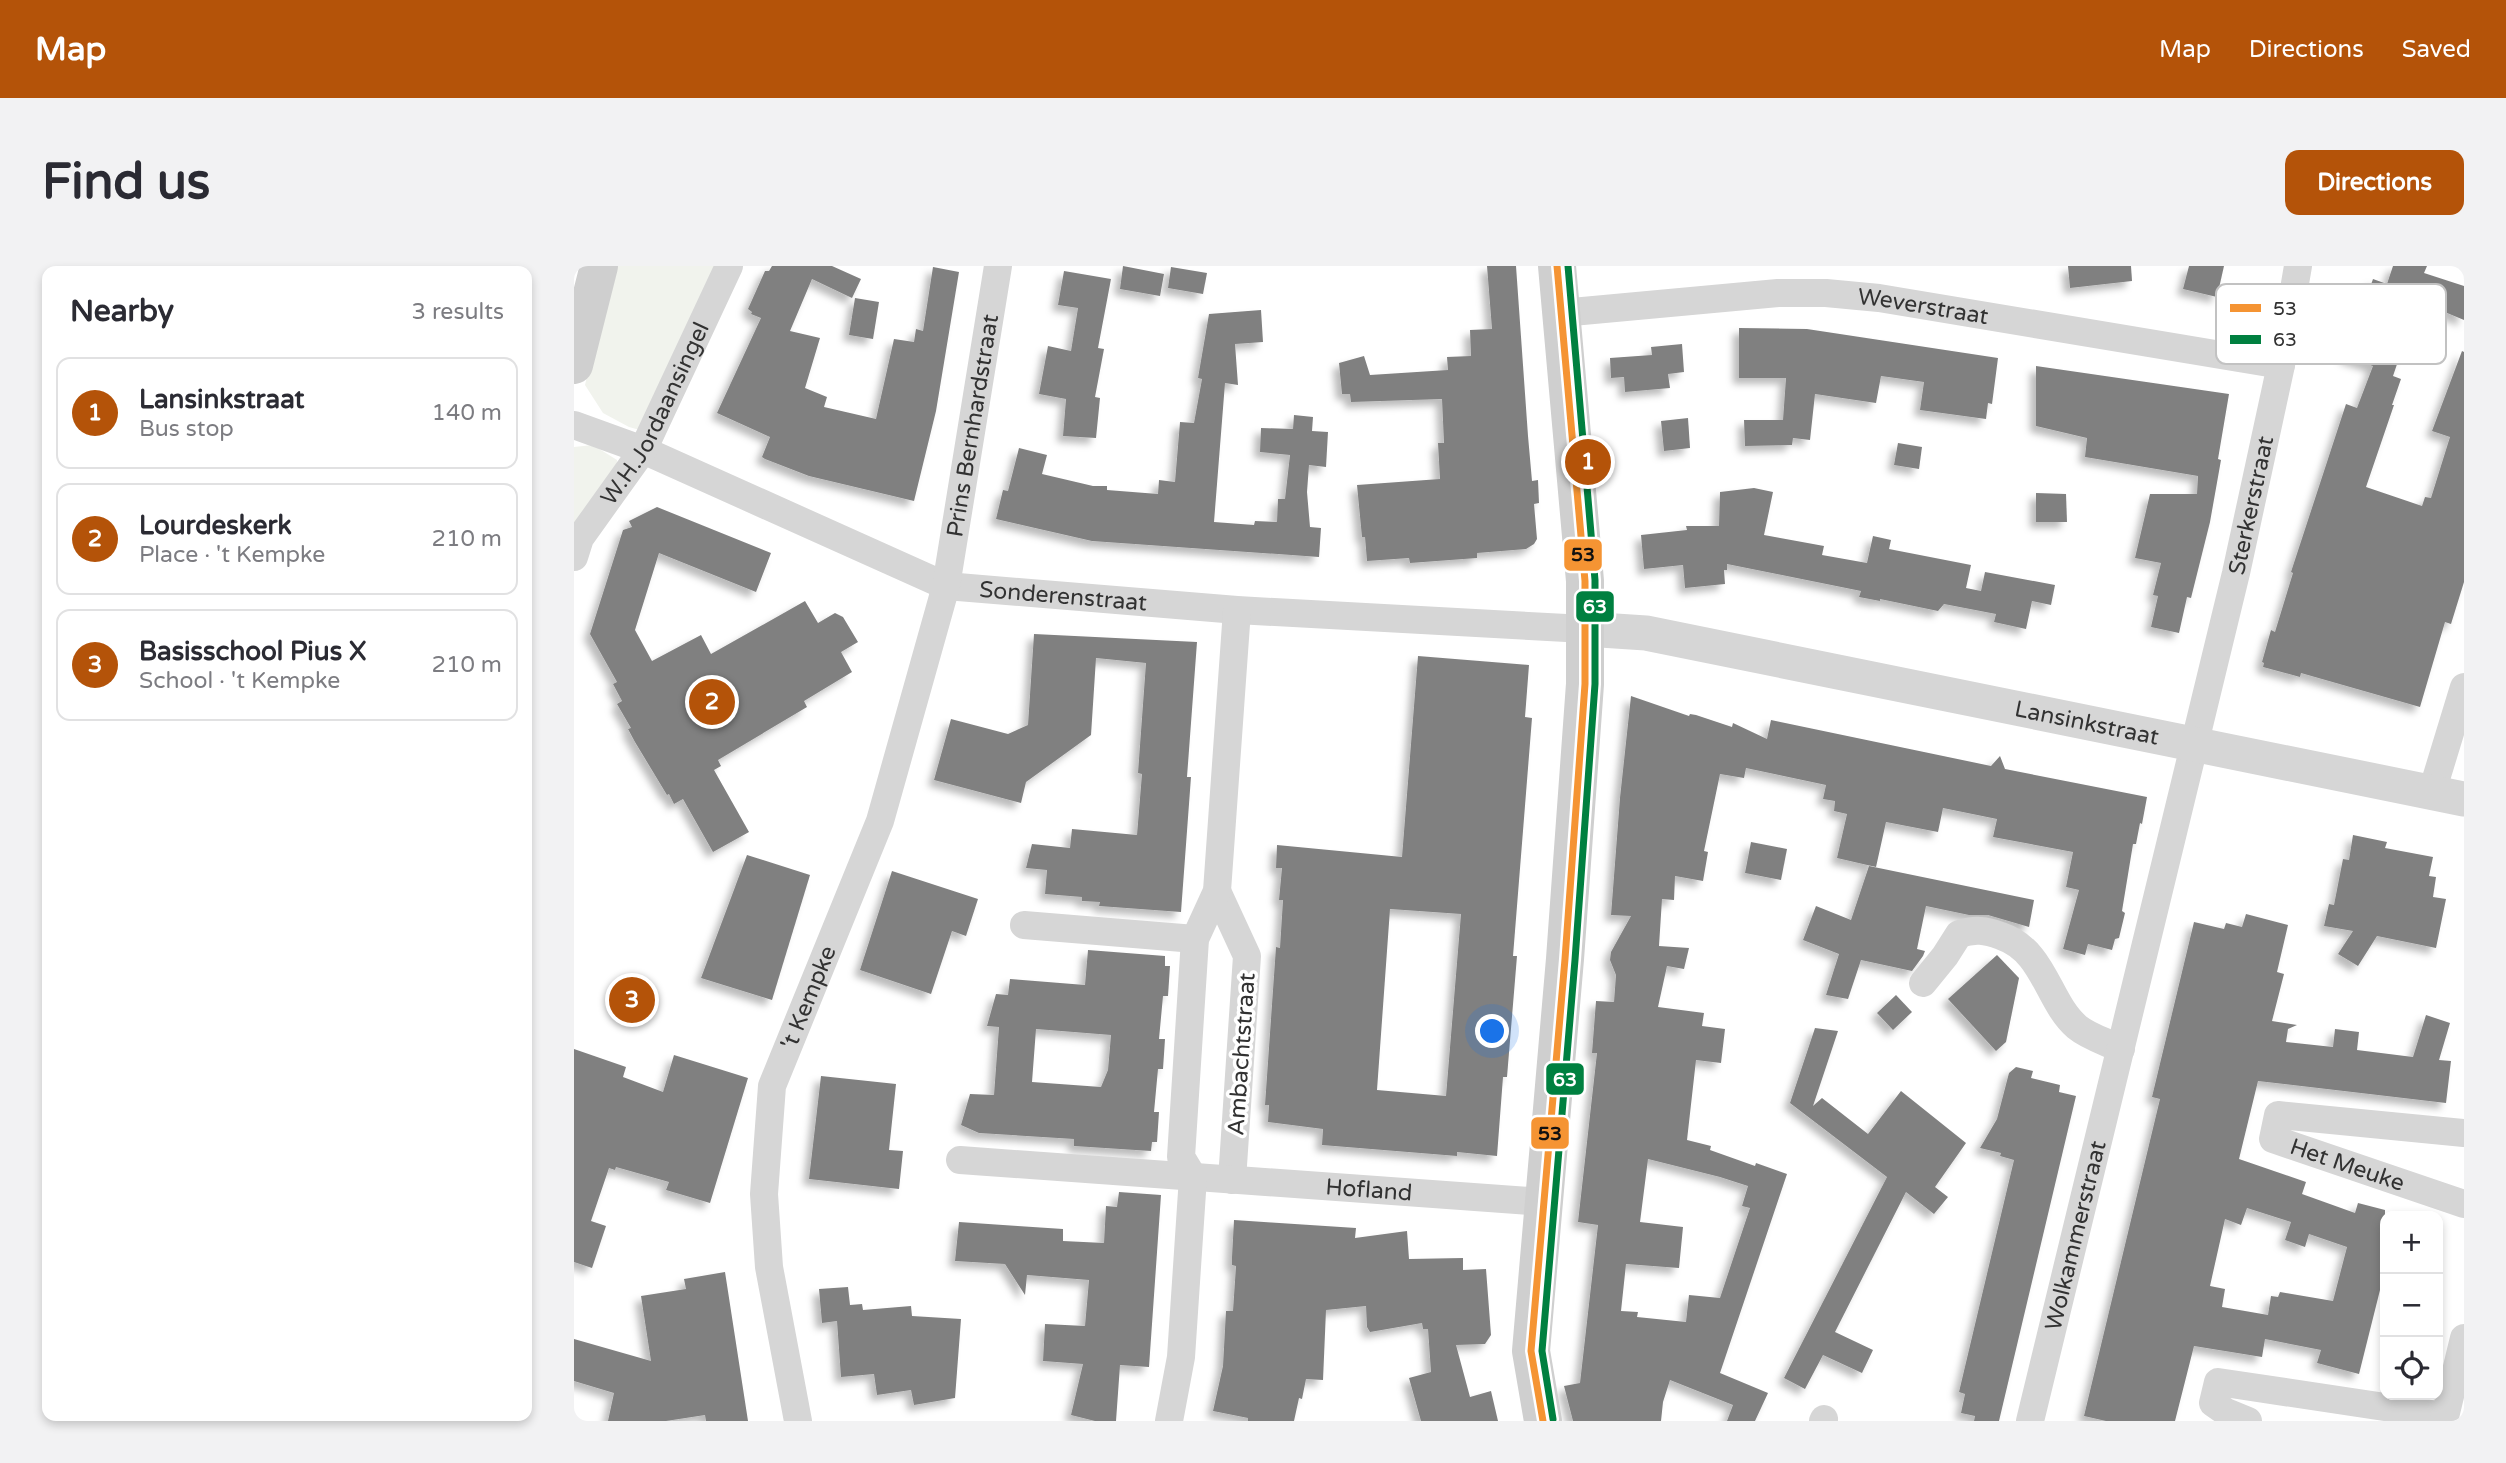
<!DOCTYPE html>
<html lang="en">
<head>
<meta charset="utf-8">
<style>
	body { margin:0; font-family:"Varela Round",sans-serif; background:#f2f2f3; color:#2b2b33 }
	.controls { position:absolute; right:21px; bottom:21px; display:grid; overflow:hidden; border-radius:14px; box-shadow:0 4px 10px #0003 }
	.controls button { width:63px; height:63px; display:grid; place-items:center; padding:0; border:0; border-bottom:2px solid #e1e1e2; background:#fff; color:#2b2b33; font:35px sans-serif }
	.you { position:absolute; left:919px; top:766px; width:24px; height:24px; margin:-18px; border:5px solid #fff; border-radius:50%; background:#1a73e8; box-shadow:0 0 0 10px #1a73e833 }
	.badge { display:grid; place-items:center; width:46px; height:46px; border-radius:50%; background:#b45309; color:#fff; font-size:23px; font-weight:700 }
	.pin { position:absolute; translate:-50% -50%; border:4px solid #fff; box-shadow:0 2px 7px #0006 }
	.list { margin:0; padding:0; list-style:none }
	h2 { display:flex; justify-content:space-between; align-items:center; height:91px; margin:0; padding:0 28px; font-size:30px }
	h2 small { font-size:23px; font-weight:400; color:#7c7c81 }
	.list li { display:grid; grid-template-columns:46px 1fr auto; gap:21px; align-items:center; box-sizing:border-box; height:112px; margin:0 14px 14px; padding:0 14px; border:2px solid #e1e1e2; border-radius:14px }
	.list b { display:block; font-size:26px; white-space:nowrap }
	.list p { margin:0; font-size:23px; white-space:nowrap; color:#7c7c81 }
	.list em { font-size:23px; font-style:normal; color:#7c7c81 }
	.icon { flex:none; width:38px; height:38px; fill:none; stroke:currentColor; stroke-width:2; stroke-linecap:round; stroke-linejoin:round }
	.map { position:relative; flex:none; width:1890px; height:1155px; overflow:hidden; border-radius:14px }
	header { display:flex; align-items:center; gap:42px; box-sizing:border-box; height:98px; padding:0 35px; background:#b45309; color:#fff }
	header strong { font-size:33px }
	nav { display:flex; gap:38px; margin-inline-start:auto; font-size:24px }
	.intro { display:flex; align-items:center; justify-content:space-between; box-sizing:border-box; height:168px; padding:0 42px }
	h1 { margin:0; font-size:49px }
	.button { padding:18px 32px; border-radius:14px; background:#b45309; color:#fff; font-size:24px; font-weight:700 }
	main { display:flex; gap:42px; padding:0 42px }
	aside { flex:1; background:#fff; border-radius:14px; box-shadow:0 4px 10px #0003 }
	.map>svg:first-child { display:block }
	.green { fill:#f1f3ed }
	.building { fill:#808080; fill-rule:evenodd; filter:url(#shadow) }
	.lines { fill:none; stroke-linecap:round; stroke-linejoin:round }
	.minor { stroke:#d6d6d6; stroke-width:28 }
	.tertiary { stroke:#d6d6d6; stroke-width:35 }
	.secondary { stroke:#cfcfcf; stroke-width:38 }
	.bus-1-casing { stroke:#fff; stroke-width:12 }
	.bus-2-casing { stroke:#fff; stroke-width:12 }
	.bus-1 { stroke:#f59433; stroke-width:7 }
	.bus-2 { stroke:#008040; stroke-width:7 }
	.labels { text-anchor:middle; stroke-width:7; stroke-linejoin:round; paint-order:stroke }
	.street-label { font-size:23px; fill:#323232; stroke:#fff }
	.key { fill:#fff; stroke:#c2c2c2; stroke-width:2 }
	.key-label { font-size:19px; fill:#323232 }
	.line-badge { stroke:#fff; stroke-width:2.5 }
	.badge-label { font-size:19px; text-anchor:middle; font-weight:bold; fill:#fff }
	.pale-badge-label { font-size:19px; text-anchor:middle; font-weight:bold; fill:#111 }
</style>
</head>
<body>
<header>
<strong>Map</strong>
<nav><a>Map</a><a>Directions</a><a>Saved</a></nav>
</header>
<div class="intro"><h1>Find us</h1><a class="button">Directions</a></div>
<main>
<aside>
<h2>Nearby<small>3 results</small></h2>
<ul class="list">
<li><span class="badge">1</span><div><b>Lansinkstraat</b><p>Bus stop</p></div><em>140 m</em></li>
<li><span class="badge">2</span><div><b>Lourdeskerk</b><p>Place · 't Kempke</p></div><em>210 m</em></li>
<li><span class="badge">3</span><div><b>Basisschool Pius X</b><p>School · 't Kempke</p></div><em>210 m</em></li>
</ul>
</aside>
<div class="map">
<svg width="1890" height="1155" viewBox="0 0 1890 1155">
	<defs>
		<filter id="shadow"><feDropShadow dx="-6" dy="6" stdDeviation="3.5" flood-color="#0004"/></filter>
	</defs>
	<rect width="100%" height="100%" fill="#fff"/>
	<g class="green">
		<path d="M39,0h108l-74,166 -18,-5 -26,-14 -18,-28z"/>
		<path d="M19,179l24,15 -1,14 -42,60v-87z"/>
	</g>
	<g class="building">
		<path d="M198,0h60l29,13 -9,19 -40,-19 -22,52 30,7 -15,50 22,9 -3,10 52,12 18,-80 20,3 2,-13 7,2 10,-64 26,5 -23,139 -22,90 -105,-25 -44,-17 -3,-2 8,-20 -53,-24 44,-95 -10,-4 1,-2 -4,-3 17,-38h4z"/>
		<path d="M549,0l41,8 -4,22 -40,-7z"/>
		<path d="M913,0h29l12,170 4,45 6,-1 1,23 -5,1 3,35 -3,5 -8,5 -49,4v5l-67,5 -1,-5 -42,3 -2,-24h-3l-5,-52 83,-6 -2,-36h6l-2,-44 -91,3 -1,-8h-8l-3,-31 25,-7 6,19 78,-5 -1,-13 24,-1 -1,-26 22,-1z"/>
		<path d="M1494,0h63l1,15 -62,7z"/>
		<path d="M1615,0h35l-7,31 -34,-8z"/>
		<path d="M1819,0h34l-3,7 40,13v34l-36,-15 -4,10 -9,-4 -22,65 8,3 -9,26h2l-28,82 56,19 3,-9 6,1 19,-61 -18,-6 30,-80 2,1v230l-13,42 -6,-2 -25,85 -119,-34 -1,4 -37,-10 1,-4 -2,-1 9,-32 4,2 18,-59 -2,-1 55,-168 11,4 16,-42 -28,-9 28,-78 14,5z"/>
		<path d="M597,1l36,6 -4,21 -35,-6z"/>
		<path d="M490,5l47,8 -13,69 6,1 -9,48 5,1 -4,40 -33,-2 3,-37 -27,-5 9,-48 23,5 7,-43 -20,-3z"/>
		<path d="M281,32l24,4 -6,37 -24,-4z"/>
		<path d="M687,44l2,32 -28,2 3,41 -13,-2 -11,139 40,3 1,-4 22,1 1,-23h7l5,-44 -30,-3 1,-24 32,1 1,-14 19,2 -1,14 16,1 -2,35 -17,-2 -2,27 3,35 11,1 -2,29 -227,-16 -96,-22 7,-29 5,1 11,-43 28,7 -5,19 51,12h14v4l51,4 1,-14 16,2 5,-60 14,1 8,-44 -4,-1 11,-64z"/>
		<path d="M1165,62l68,1 191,29 -6,46 -4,-1 -2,16 -66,-9 4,-28 -43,-6 -5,27 -61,-9 -5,46 -17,-2 -1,7 -47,1 -1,-26h39l3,-42h-47z"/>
		<path d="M1108,78l2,28 -16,2 2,14 -45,4 -1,-15 -13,1 -1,-20 42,-3 -1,-8z"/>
		<path d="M1462,100l193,28 -11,65 3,1 -11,62 -19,76 -4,-1 -8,36 -28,-6 7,-31 -5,-1 8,-32 -26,-5 15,-64h47l1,-18 -113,-19 2,-19 -51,-12z"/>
		<path d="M1114,152l2,30 -26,3 -3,-30z"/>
		<path d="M1324,177l24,4 -3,22 -25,-4z"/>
		<path d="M1180,222l19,4 -9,43 60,11 -2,9 45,8 6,-27 18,4 -2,9 82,16 -5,23 15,3 4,-19 70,13 -4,20 -19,-4 -6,28 -32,-7 2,-8 -52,-10 -6,7 -58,-12v2l-21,-4 2,-6 -134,-27v6h-3l1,14 -40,4 -2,-23 -39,4 -3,-34 46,-5 -1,-4h33l1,-34z"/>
		<path d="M1462,227l30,1 1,28h-31z"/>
		<path d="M83,241l114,46 -15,39 -97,-39 -24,77 17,31 49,-26 10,19 94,-53 13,22 17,-10 8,4 15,25 -17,10 11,20 -48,29 3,6 -89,53 3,6 -7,4 35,62 -36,20 -30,-53 -9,5 -5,-10 -2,1 -32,-53 -7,-13 3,-1 -14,-24 5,-3 -9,-17 4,-2 -27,-48 33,-104 9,-3 -3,-6z"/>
		<path d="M460,368l163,8 -10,135h4l-10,135 -82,-6 1,-4 -18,-1v-4l-37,-3 2,-24 -21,-2 6,-24 38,4 2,-19 65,6 5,-61 -4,-1 8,-110 -50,-5 -5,77 -65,47 -5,21 -87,-23 17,-61 57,15 20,-9z"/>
		<path d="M844,390l111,9 -4,52 7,1 -19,238h4l-10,121h-4l-6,79 -40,-4v4l-135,-11 1,-16 -55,-7 1,-17h-4l11,-158 4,1 3,-48h-4l3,-32h-6l1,-23 125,12zM816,643l71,5 -15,182 -69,-6z"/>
		<path d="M1057,430l58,20 1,-2 6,1 36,12 1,-4 34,16 4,-19 220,46 9,-10 5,13 142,28 -5,27 -2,-1 -4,21h-3l-11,67 3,2 -6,25 -4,1 -3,11 -24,-6 -3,11 -22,-6 16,-59 -13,-3 7,-35 -80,-15 4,-18 -54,-11 -5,24 -52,-10 -10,45 -39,-9 10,-44 -13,-3 1,-10 -12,-2 3,-14 -80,-17 -2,10 -24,-4 -16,77 4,1 -5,29 -28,-5 -1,24 -12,-1 -3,47 30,2 -5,21 -17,-3 -9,41 46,6 -2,13 23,3 -4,34 -25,-3 -9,80 24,6 -1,4 45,16 1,-3 31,11 -67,199 48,20 -13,28h-28l6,-16 -63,-25 -7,22 -2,19h-88l-9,-35 16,-3 18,-158 -20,-3 19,-169h-5l4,-52 18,1 2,-27 -6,-15 1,-8 20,-36 -20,-1 9,-117zM1074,893l72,18 28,9 -6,20 8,2 -30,90 -31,-3 -3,27 -49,-5 1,-5 -17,-1 5,-47 53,4 4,-41 -43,-5z"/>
		<path d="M1779,569l34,7 -2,6 48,9 -4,19 7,1 -3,20 13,2 -10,49 -59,-12 -19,30 -20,-12 15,-23 -29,-5 5,-22 5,1 9,-46 6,1z"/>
		<path d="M1177,576l36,7 -6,31 -36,-7z"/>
		<path d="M173,589l63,20 -38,125 -71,-22z"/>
		<path d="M1295,600l165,34 -5,27 -41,-12h-19l-43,-9 -9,43 8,2 -2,5 -11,15 -51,-11 -13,39 -22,-4 13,-41 -36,-14 13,-34 35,14z"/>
		<path d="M318,605l86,28 -12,37 -14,-5 -21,63 -71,-24z"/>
		<path d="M1672,648l42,11 -11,47 7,2 -12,47 25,4 -9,4 -2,13 47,5 2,-18 24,3 -2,18 56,7 13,-42 24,8 -11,37 12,1 -5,42 -188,-22 -19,78 67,23 -4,12 53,19 3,-10 27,7v60l-26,104 -42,-11 4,-13 -56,-11 -3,18 -68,-11 -19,75h-69l-22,-5 76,-317 -8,-2 42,-175 30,7 2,-6 16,4zM1673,942l44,14 -6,18 20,7 4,-13 38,13 -14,54 -53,-9 -2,5 -7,-1 -3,19 -46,-8 3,-18 -15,-3 15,-67 16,6z"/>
		<path d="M514,684l77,6v10h5l-2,30h-5l-4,43h6l-2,30h-5l-4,43h5l-2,30h-5l-1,9 -77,-5v-7l-95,-6 -18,-8 9,-31 24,1 5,-68 -12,-1 9,-32 12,1 2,-16 75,6zM462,763l75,6 -3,35 -7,17 -69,-5z"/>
		<path d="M1423,689l22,23 -13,64 -10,9 -48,-52z"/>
		<path d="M1322,729l16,17 -19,18 -16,-17z"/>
		<path d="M1241,762l23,3 -25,75 9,-8 46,36 33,-43 65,52 -31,44 13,10 -14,17 -28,-22 -71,140 38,18 -11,23 -39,-18 -18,34 -21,-11 103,-201 -97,-74z"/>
		<path d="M0,783l52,18 -3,10 40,15 11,-37 74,23 -38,125 -44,-13 3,-8 -53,-15 -1,3 -6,-2 -18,53 15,5 -14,42 -18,-6z"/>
		<path d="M1442,801l17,4 -2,7 29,7 -1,7 17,4 -77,325h-25l1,-5 -14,-3 4,-19 -6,-2 55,-232 -14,-4 1,-3 -21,-5 17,-29 12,-46z"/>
		<path d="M247,810l75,8 -7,66 14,1 -4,38 -90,-10z"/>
		<path d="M545,926l42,3 -12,172 -29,-2 -4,56h-21l-24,-6 12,-51 -40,-3 2,-37 40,2 4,-46 -62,-5 -2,20 -20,-31 -50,-3 4,-39 104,7v12l41,2 2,-37 11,1z"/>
		<path d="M660,954l122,8 -1,10 52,-7 2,28 54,-1v12l23,-1 5,66 -6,9 -29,1 14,52 21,-6 7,30h-77l-12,-43 22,-6 -3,-43h-5l-1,-6 -52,9 -3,-5 -1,-21 -40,4 -3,70 -17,-1 -4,20 -3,-1 -5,23h-46v-3l-35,-7 10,-45 3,-55h7l3,-45 -4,-1v-8z"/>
		<path d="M151,1006l23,149h-42l-1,-6 -39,6h-58l6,-28 -40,-12v-42l77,22 -10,-65 45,-7 -2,-10z"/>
		<path d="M274,1021l2,18 12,-1 1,6 48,-4 1,10 49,3 -6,79 -41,7 -3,-15 -34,5 -3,-21 -33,3 -4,-56 -15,2 -3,-34z"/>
	</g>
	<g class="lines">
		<g class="minor">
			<path id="s1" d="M987,47l217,-20h48l53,5 402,67"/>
			<path id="s2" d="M0,159l69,25 303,136 291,24 348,19"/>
			<path id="s3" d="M0,291l6,-19 63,-88 86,-184"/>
			<path d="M1858,526l32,-105"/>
			<path d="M643,625l30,65 -15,224"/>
			<path d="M450,659l171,14"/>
			<path d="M1349,717l22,-27 14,-22c16,-5 26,-4 42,2 44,15 46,65 76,91 12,10 30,15 44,22"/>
			<path id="s4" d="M1890,867l-186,-18 -5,24 191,65"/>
			<path id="s5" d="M386,894l583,42"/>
			<path id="s6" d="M224,1155l-29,-154 -5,-73 8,-108 108,-265 66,-235 52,-320"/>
			<path d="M595,1155l12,-64 12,-180 -12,-20 14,-218 22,-48 20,-281"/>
			<path d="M1249,1155l1,-2"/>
			<path id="s7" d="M1456,1155l206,-848 45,-208 17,-99"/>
			<path d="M1674,1155l-22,-9 -13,-9 5,-21 227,34"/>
			<path d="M1870,1155l20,-83"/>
		</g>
		<path class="tertiary" id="s8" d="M1011,363l61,4 818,166"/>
		<g class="secondary">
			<path d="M0,99l25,-99"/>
			<path d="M969,1155l-12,-70 34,-392 20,-275v-103l-28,-315"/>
		</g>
		<defs>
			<path id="bus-1" d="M969,1155l-12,-70 34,-392 20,-275v-103l-28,-315"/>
			<path id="bus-2" d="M979,1153l-11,-68 33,-391 20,-276v-104l-27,-314"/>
		</defs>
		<use href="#bus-1" class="bus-1-casing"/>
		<use href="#bus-2" class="bus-2-casing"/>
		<use href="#bus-1" class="bus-1"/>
		<use href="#bus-2" class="bus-2"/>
	</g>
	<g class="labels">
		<g class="street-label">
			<text dy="8" stroke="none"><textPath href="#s1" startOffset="364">Weverstraat</textPath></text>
			<text dy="8" stroke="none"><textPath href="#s3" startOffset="166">W.H.Jordaansingel</textPath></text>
			<text dy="8" stroke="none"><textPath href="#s6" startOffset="1031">Prins Bernhardstraat</textPath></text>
			<text dy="8" stroke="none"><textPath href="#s7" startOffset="942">Sterkerstraat</textPath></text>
			<text dy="8" stroke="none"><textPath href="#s2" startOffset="523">Sonderenstraat</textPath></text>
			<text dy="8" stroke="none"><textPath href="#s8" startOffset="511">Lansinkstraat</textPath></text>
			<text dy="8" stroke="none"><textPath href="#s6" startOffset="434">'t Kempke</textPath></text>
			<text transform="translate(667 788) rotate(-86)" y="8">Ambachtstraat</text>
			<text dy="8" stroke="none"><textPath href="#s4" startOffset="290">Het Meuke</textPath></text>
			<text dy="8" stroke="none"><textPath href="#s5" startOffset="410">Hofland</textPath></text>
			<text dy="8" stroke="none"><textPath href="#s7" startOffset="191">Wolkammerstraat</textPath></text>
		</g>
	</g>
	<rect x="1642" y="18" width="230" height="80" rx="10" class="key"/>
	<rect x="1656" y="38" width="31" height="8" fill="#f59433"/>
	<rect x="1656" y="69" width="31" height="9" fill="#008040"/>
	<g class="key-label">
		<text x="1699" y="49">53</text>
		<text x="1699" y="80">63</text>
	</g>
	<g class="line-badge">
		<rect x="989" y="272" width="40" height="34" rx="7" fill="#f59433"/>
		<rect x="1001" y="324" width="40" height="33" rx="7" fill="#008040"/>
		<rect x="971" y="796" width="40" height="34" rx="7" fill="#008040"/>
		<rect x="956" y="850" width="40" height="34" rx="7" fill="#f59433"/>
	</g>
	<g class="badge-label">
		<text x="1021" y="347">63</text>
		<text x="991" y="820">63</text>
	</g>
	<g class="pale-badge-label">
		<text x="1009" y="295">53</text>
		<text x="976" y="874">53</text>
	</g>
</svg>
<div class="controls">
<button>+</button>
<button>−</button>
<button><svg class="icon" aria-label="locate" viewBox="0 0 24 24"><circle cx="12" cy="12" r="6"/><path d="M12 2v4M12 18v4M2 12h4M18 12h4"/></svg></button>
</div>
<div class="you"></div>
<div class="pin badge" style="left:1014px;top:196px">1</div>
<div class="pin badge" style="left:138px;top:436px">2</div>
<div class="pin badge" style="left:58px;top:734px">3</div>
</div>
</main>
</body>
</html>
